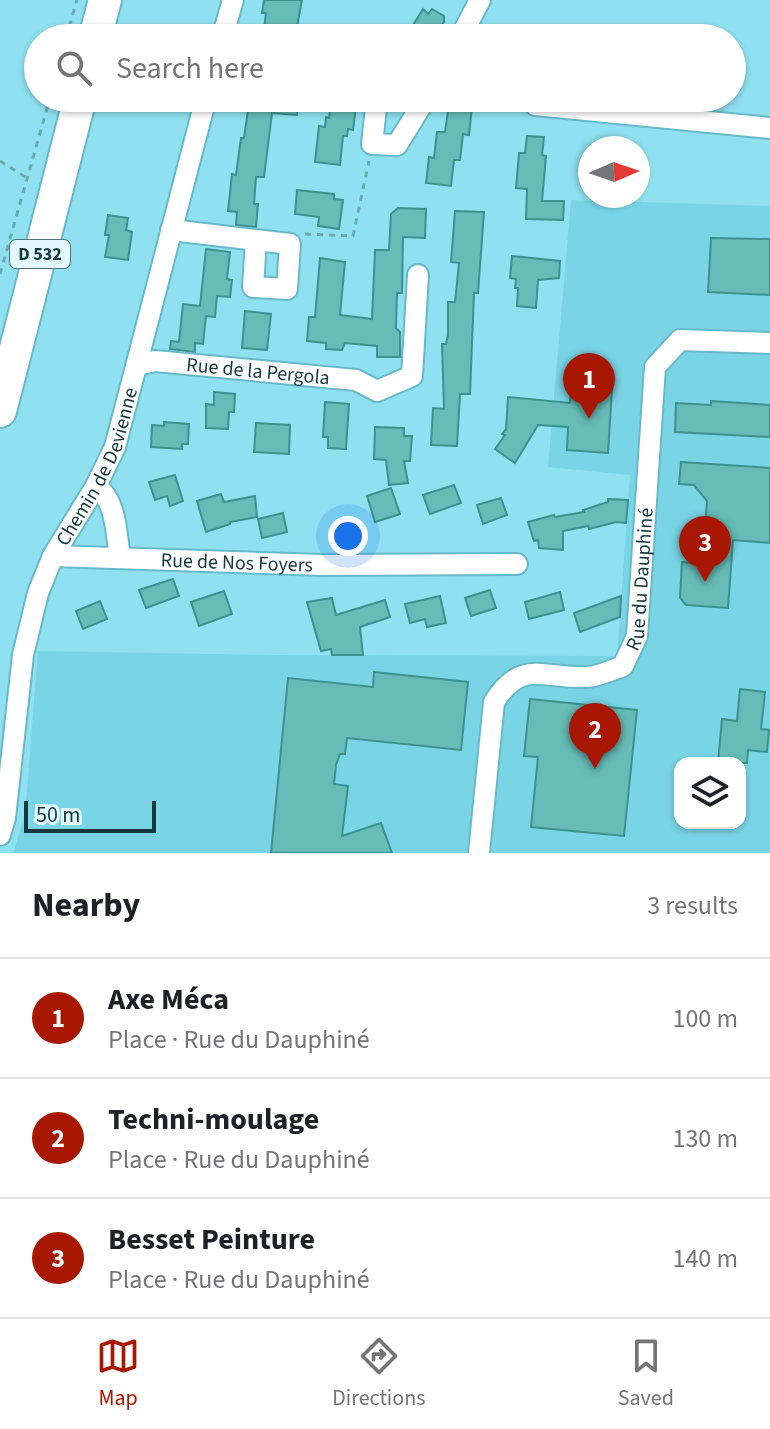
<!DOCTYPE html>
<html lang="en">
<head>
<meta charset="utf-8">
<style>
	body { margin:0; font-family:"Source Sans 3",sans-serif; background:#f6f6f6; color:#202124 }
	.controls { position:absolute; right:24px; bottom:24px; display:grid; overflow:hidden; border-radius:16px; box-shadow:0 2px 6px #0004 }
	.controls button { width:72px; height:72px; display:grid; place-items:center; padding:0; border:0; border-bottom:2px solid #e0e0e0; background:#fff; color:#202124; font:40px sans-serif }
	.compass { position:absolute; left:578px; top:136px; width:72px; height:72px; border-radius:50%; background:#fff; box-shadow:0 2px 6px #0004; rotate:88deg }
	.scale { position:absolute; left:24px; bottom:20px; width:132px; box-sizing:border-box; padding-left:8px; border:4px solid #15383f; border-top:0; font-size:22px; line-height:28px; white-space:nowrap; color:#15383f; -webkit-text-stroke:6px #e1f8fd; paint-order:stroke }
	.you { position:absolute; left:348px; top:536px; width:28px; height:28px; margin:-20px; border:6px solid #fff; border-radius:50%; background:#1a73e8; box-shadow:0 0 0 12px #1a73e833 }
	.badge { display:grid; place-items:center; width:52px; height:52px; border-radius:50%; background:#a81701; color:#fff; font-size:26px; font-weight:700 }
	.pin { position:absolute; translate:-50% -66px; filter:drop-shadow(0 2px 4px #0008) }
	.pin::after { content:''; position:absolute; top:42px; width:28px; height:24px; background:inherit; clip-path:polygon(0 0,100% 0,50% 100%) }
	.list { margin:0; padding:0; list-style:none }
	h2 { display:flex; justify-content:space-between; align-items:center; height:104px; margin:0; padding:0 32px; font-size:34px }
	h2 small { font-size:26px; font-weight:400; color:#757577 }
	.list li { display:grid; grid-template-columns:52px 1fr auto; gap:24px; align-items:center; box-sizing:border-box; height:120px; padding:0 32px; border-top:2px solid #e0e0e0 }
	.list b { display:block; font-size:30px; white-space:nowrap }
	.list p { margin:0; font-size:26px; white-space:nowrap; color:#757577 }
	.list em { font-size:26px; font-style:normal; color:#757577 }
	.icon { flex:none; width:44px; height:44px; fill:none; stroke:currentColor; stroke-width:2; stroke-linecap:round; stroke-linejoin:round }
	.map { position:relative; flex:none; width:770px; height:853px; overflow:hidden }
	.search { position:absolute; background:#fff; box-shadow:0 2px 6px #0004; left:24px; right:24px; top:24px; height:88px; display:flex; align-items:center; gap:20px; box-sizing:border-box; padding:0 28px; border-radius:44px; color:#757577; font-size:30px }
	.sheet { height:464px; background:#fff }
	nav { display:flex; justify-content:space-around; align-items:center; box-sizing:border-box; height:112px; border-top:2px solid #e0e0e0; background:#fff; font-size:22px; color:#757577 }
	nav a { display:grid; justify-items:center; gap:4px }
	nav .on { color:#a81701 }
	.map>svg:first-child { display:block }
	.built { fill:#79d4e6; fill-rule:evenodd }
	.building { fill:#67bcb8; stroke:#3b928e; stroke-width:2 }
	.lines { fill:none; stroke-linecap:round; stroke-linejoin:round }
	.street-casing { stroke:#68b9c9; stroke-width:24 }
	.primary-casing { stroke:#68b9c9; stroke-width:36 }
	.path { stroke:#68abb8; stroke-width:3; stroke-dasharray:6 6; stroke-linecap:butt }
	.street { stroke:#fff; stroke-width:20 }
	.primary { stroke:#fff; stroke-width:32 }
	.labels { text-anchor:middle; stroke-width:8; stroke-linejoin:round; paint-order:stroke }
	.shield { fill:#e1f8fd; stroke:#527278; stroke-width:2 }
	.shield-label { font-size:18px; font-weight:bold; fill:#15383f }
	.street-label { font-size:20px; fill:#15383f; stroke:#e1f8fd }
</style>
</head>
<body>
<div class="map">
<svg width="770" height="853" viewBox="0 0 770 853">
	<rect width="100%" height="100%" fill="#8fe1f1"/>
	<path class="built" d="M571,200l199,6v647h-757l12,-38 13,-164 232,4 347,1 13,-181 -82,-8zM680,763h60v60h-60z"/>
	<g class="building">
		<path d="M264,0h38l-7,38h-32l3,-25h-4z"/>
		<path d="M423,9l5,5 4,-5 12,7v6l-10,16h-29z"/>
		<path d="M253,98h45l-1,17 -25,-2 -8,64h-8l-2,27h4l-2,23 -20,-2 1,-13 -9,-1 4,-37 4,1 5,-37h3l4,-28 4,1z"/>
		<path d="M332,98h25l-4,32 -5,-1 -1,7h-4l-3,29 -25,-3 4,-36 6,1 1,-10 3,1z"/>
		<path d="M455,98h18l-4,37 -6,-1 -3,26h-6l-3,26 -25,-3 3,-26 5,1 3,-26h8l4,-27 5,1z"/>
		<path d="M527,136l17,1 -2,18 4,1 -4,45h22l-1,19 -37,-1 1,-30 -11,-1 3,-35h6z"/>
		<path d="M297,190l37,4v5l9,1 -4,29 -21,-3 1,-9 -24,-3z"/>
		<path d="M398,208l28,1 -1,29 -22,-1 -1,56h-5l-1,35 4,4v25h-23v-11l-32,-3 -3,7 -16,-1v-6l-19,-2 2,-24h6l5,-59 25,4 -5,53 32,4 3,-69h14l2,-36z"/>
		<path d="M455,211l29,1 -6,81h-4l-4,101h-10l-3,52 -26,-1 2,-37 11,1 -2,-65h4l2,-9v-33h7l4,-39 -8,-1z"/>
		<path d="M108,215l20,3 -2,12 6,2 -4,28 -23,-3 4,-22h-4z"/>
		<path d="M711,238l59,1v56l-62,-3z"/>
		<path d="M206,249l24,3 -3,27 5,1 -2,17 -13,-1 -2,21 -9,-1 -3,28 -8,-1v9l-25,-3 1,-8 8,1 4,-38 17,2z"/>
		<path d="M512,256l48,5 -1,17 -21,2 -2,28 -19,-2 1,-18h-3l1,-9 -6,-1z"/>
		<path d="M245,311l26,3 -4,36 -25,-2z"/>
		<path d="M571,386l41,3 -4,64 -41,-3 1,-23 -30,-2 -23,38 -20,-14 10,-14 -3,-1 4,-5 2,-32 62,6z"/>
		<path d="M214,392l21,2 -1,18h-5l-1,17 -22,-1v-24l8,1z"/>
		<path d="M711,401l59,4v32l-95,-5 1,-29 35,2z"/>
		<path d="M325,402l24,2 -3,45 -18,-1v-11h-5z"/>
		<path d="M164,422l25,2 -1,20h-6v5l-31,-2 1,-22 12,1z"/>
		<path d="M256,423l34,2 -1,29 -35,-2z"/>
		<path d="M375,427l29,1v8h8l-2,25h-6l4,22 -19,2 -3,-25 -12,-1z"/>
		<path d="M681,462l89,6v75l-37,-3 -5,68 -42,-3 -6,-7 2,-36 20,2 5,-63 -13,-16 -15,-1z"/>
		<path d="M175,475l8,26 -13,5 -3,-10 -12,4 -6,-18z"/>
		<path d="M454,485l7,18 -31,11 -7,-19z"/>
		<path d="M391,488l9,26 -25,8 -8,-26z"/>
		<path d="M221,494l3,8 31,-6 2,21 -27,5v2l-24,8 -9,-31z"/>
		<path d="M501,498l6,17 -24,9 -6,-19z"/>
		<path d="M608,499l20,1 -2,23 -10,-1 -27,7 -1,-3 -25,5v19l-24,-2 -1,-8 -4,1 -6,-19 26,-7 1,2 29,-5 -1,-2 25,-8z"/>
		<path d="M283,513l4,19 -25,6 -4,-19z"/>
		<path d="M173,579l6,17 -33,12 -7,-18z"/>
		<path d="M490,590l6,18 -25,8 -6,-18z"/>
		<path d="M224,591l8,23 -33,12 -8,-24z"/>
		<path d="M560,592l4,18 -35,9 -4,-17z"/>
		<path d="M440,596l6,27 -19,4 -2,-8 -15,4 -5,-19z"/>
		<path d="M621,596l-1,21 -40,15 -6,-19z"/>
		<path d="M332,598l4,17 49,-15 5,17 -30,10 3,28h-31l-1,-6 -10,2 -14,-49z"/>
		<path d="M100,601l7,18 -24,10 -7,-18z"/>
		<path d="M374,672l94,10 -7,68 -114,-12 -2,16h-5l-4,11 -2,19 14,2 -6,50 39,-13 11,30h-121l17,-175 85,9z"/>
		<path d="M740,689l25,3 -4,37 8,1 -2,22 -19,-2 -1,13h-29l4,-44 15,2z"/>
		<path d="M530,699l107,11 -13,126 -93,-9 7,-70 -14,-1z"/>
	</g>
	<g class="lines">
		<defs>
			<g id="street">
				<path d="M222,38l11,-38"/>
				<path d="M460,38l20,-38"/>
				<path d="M377,98l-5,46 25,1 29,-47"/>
				<path d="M535,105l235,23"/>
				<path d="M171,230l119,14 -3,45 -34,-2 3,-47"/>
				<path id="s1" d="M137,365l18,-4 201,19 21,11 35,-15 6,-101"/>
				<path d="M96,486c21,15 20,49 24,71"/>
				<path id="s2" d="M53,556l270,9 194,-1"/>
				<path id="s3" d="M0,835l5,-17 18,-163 15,-62 15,-37 43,-70 19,-39 91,-349"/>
				<path id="s4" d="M479,853l15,-151c28,-44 49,-23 92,-25 12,0 26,-7 37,-11l14,-30 18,-269 25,-27 90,3"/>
			</g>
			<g id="primary">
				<path d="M95,38l10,-38"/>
				<path d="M0,411l80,-313"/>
			</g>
		</defs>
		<use href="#street" class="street-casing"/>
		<use href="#primary" class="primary-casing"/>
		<g class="path">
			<path d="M66,38l11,-38"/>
			<path d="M0,161l27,17"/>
			<path d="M305,234l48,2 16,-75"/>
			<path d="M0,274l50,-176"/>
		</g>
		<use href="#street" class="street"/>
		<use href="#primary" class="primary"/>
	</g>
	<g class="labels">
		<rect class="shield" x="10" y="240" width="60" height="28" rx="6"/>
		<g class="shield-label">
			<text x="40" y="260">D 532</text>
		</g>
		<g class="street-label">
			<text dy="7" stroke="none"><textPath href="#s1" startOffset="122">Rue de la Pergola</textPath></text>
			<text dy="7" stroke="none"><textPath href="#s3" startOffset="386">Chemin de Devienne</textPath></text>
			<text dy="7" stroke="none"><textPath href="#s2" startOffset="184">Rue de Nos Foyers</textPath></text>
			<text dy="7" stroke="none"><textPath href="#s4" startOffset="384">Rue du Dauphiné</textPath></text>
		</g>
	</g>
</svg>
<div class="controls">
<button><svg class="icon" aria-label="layers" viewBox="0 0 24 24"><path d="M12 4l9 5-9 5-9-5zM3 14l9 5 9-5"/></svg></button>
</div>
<svg class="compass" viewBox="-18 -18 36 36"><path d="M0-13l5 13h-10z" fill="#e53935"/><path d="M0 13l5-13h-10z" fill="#757577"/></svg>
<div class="scale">50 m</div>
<div class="you"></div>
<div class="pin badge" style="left:589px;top:419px">1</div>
<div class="pin badge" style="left:595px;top:769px">2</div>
<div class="pin badge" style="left:705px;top:582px">3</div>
<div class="search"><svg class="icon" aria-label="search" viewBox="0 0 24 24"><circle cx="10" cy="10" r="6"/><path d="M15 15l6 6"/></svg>Search here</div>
</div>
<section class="sheet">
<h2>Nearby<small>3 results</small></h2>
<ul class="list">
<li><span class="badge">1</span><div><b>Axe Méca</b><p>Place · Rue du Dauphiné</p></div><em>100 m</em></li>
<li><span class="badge">2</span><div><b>Techni-moulage</b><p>Place · Rue du Dauphiné</p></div><em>130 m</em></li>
<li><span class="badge">3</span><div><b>Besset Peinture</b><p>Place · Rue du Dauphiné</p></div><em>140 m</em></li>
</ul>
</section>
<nav>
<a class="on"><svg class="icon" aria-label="map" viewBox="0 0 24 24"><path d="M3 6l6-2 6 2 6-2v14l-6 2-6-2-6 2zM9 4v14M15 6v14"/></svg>Map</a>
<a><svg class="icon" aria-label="directions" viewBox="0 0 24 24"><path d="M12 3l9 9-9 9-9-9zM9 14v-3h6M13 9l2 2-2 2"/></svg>Directions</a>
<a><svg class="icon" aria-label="saved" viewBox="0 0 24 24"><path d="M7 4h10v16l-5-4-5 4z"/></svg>Saved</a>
</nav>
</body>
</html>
